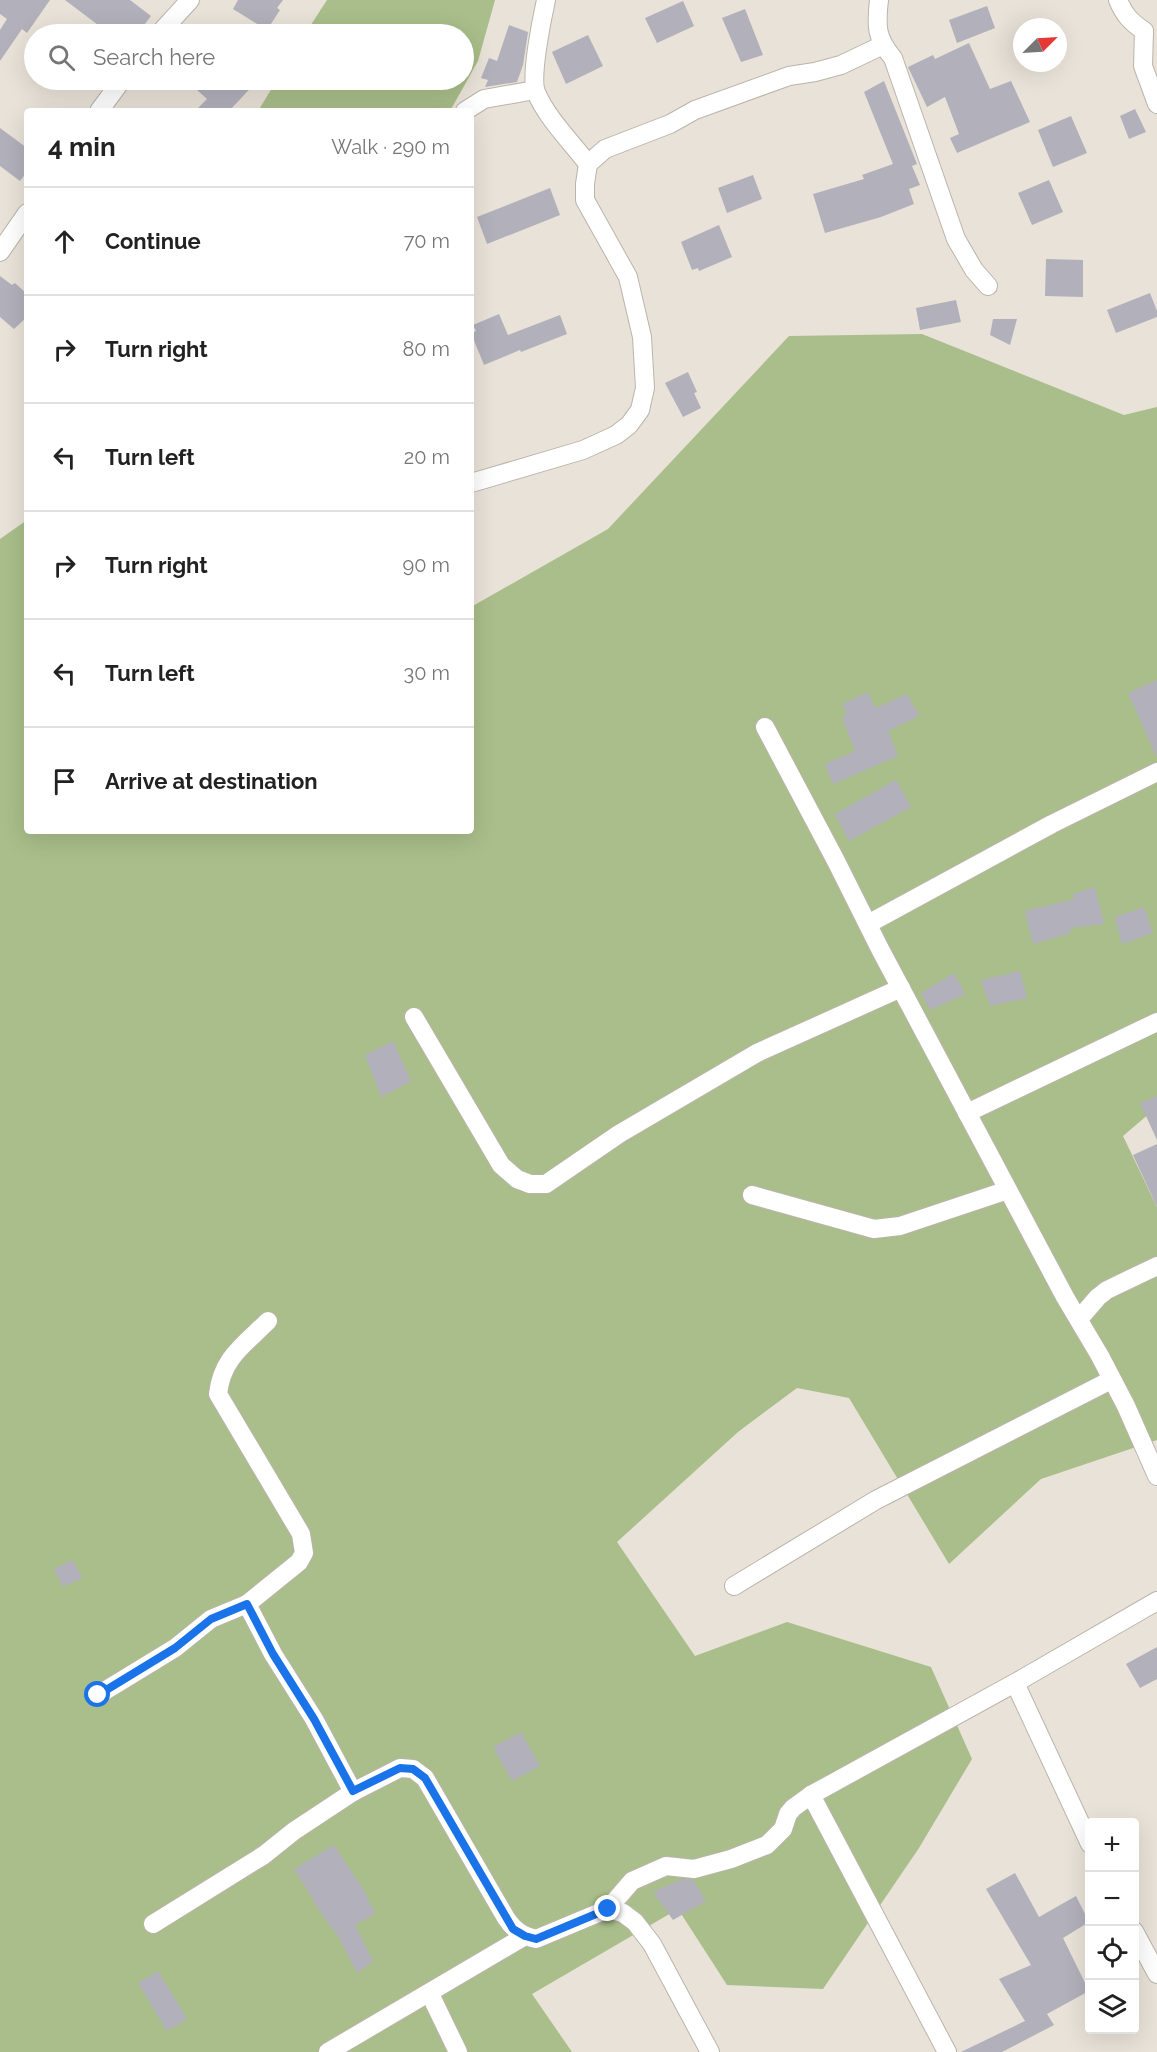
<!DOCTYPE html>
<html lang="en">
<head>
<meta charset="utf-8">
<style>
	body { margin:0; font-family:Raleway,sans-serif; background:#f6f6f6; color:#222 }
	.controls { position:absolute; right:18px; bottom:18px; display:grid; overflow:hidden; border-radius:6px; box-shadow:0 6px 24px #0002 }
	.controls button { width:54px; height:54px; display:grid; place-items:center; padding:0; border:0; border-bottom:2px solid #e0e0e0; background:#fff; color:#222; font:30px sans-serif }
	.compass { position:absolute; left:1013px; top:18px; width:54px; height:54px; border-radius:50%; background:#fff; box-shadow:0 6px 24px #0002; rotate:66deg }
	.stop { position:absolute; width:18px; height:18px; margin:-14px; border:4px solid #1a73e8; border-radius:50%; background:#fff }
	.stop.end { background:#1a73e8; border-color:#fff; box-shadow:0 2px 6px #0008 }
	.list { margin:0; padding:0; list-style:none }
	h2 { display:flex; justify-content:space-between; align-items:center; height:78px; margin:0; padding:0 24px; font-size:26px }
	h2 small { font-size:20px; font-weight:400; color:#767676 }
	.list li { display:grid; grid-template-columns:39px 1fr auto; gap:18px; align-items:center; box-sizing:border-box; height:108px; padding:0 24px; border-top:2px solid #e0e0e0 }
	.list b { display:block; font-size:22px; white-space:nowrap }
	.list em { font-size:20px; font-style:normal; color:#767676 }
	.icon { flex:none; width:33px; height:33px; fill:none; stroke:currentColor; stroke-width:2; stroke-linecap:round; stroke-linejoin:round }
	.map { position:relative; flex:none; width:1157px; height:2052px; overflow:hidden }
	.search { position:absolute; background:#fff; box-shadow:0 6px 24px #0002; left:24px; top:24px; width:450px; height:66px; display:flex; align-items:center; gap:15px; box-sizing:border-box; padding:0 21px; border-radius:33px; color:#767676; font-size:22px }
	.panel { position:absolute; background:#fff; box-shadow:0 6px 24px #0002; left:24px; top:108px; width:450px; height:726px; border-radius:6px }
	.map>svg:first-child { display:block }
	.green { fill:#a9be8a }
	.building { fill:#b2b0bb }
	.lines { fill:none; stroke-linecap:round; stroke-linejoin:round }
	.minor-casing { stroke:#bbb4aa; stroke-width:20 }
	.minor { stroke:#fff; stroke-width:18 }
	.route { stroke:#1a73e8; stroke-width:8 }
</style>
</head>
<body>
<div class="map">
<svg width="1157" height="2052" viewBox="0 0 1157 2052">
	<rect width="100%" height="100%" fill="#e9e2d8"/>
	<g class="green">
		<path d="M327,0h168l-17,61 -28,50h-192l19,-31h187v-46h-159z"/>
		<path d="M922,334l202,81 33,-8v700l-34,29 34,71v233l-116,39 -92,85 -100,-166 -52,-10 -59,44 -121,110 78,114 92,-34 144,45 41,92 -53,89 -96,141 -96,-4 -49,-76 -146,85 40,58h-572v-1513l27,-19v311h444v-224l137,-78 181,-193z"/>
	</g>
	<g class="building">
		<path d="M0,0h50l-23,33 -5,-4 -22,32v-31l7,-11 -7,-5z"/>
		<path d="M65,0h65l21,16 -14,18h-27z"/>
		<path d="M238,0h45l-6,8 3,2 -13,20 -34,-21z"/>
		<path d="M683,1l11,25 -37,17 -12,-25z"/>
		<path d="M987,6l8,22 -38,15 -8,-23z"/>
		<path d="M745,9l18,46 -22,7 -19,-44z"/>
		<path d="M509,25l19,7 -5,33 -6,17 -32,5 3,-7 -7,-2 8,-20 8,3z"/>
		<path d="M588,35l15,31 -37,18 -14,-32z"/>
		<path d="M969,43l21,46 21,-8 19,41 -73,31 -7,-15 9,-4 -14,-37 -18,10 -19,-40 25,-12 2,4z"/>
		<path d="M204,80h54l-29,31h-34l12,-12 -11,-10z"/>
		<path d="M884,81l33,83 -5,2 8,19 -11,4 5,15 -33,13 -56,16 -12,-39 51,-15 -2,-4 31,-11 -29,-72z"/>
		<path d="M1135,109l11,23 -17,7 -9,-23z"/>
		<path d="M1071,116l16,37 -34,14 -15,-37z"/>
		<path d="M0,128l27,20v24l-7,9 -20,-15z"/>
		<path d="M753,175l9,24 -35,14 -9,-25z"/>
		<path d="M1049,180l14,32 -31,13 -14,-32z"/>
		<path d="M550,188l10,27 -73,29 -10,-27z"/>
		<path d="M719,225l13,32 -33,14 -1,-3 -6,2 -11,-28z"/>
		<path d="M1046,259l37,1v37l-38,-1z"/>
		<path d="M0,276l12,9 3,-2 12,11v23l-13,12 -14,-12z"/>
		<path d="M1150,293l7,18v6l-41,16 -9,-23z"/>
		<path d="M956,300l5,22 -41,8 -4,-22z"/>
		<path d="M499,314l9,21 52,-20 7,19 -46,18 -1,-2 -36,15 -13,-32 5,-2 -3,-6z"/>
		<path d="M993,319h24l-7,26 -20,-10z"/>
		<path d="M688,372l9,20 -3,1 7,15 -18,9 -18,-34z"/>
		<path d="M1157,680v78l-29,-65z"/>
		<path d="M868,692l7,16 32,-14 12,22 -31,15 10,25 -65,28 -8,-20 30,-13 -13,-34 5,-2 -5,-11z"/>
		<path d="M896,780l15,27 -62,34 -14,-27z"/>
		<path d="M1095,887l9,37 -34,4 1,5 -38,11 -8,-33 49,-12 -1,-5z"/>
		<path d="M1144,907l9,26 -31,11 -7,-27z"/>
		<path d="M1020,971l7,27 -37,8 -9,-26z"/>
		<path d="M954,973l11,21 -35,16 -9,-17z"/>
		<path d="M393,1041l18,40 -30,16 -16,-42z"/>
		<path d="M1157,1096v44l-17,-37z"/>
		<path d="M1157,1144v63l-24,-52z"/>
		<path d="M73,1560l9,18 -19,9 -9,-18z"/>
		<path d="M1157,1647v32l-17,9 -14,-24z"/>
		<path d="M521,1732l19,34 -28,15 -19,-34z"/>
		<path d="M334,1845l31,47 10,22 -20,11 18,36 -16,12 -19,-37 -13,-17 -31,-50z"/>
		<path d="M1015,1873l24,44 37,-21 13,26 -26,16 26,53 -42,23 7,11 -52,27h-41l64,-31 -26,-42 32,-14 -45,-76z"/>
		<path d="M682,1879l11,1 13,21 -33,19 -20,-28z"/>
		<path d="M158,1971l29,48 -20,12 -29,-48z"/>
	</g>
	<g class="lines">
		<defs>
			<g id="minor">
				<path d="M546,0c-4,18 -16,77 -10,92 10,25 36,51 52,72"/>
				<path d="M879,0c-3,26 -3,38 14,58l63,181 18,31 14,16"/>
				<path d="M1118,0c6,15 13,22 26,31"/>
				<path d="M1144,31l-1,35 14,38"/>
				<path d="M159,34l31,-34"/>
				<path d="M99,111l23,-31"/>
				<path d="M465,111l19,-12 51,-9"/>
				<path d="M0,252l27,-39"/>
				<path d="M471,483l112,-33 33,-15 13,-10 11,-15 5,-22 -3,-51 -14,-60 -43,-77v-16l3,-20 17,-15 65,-25 25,-14 94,-34 26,-4 26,-7 42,-20"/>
				<path d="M765,727l71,134 44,88 185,348 35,59 26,50 31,70"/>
				<path d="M868,924l184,-100 105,-52"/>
				<path d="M414,1017l87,148 16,14 13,5h16l73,-50 138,-81 144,-65"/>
				<path d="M967,1113l190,-91"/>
				<path d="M752,1195l122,34 26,-3 108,-36"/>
				<path d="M1079,1319l19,-22 9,-7 50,-24"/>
				<path d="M268,1321c-24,24 -46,37 -50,73l83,140 3,19 -5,9 -52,42 26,50 41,65 39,73 47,-24 13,1 12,9 81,140c8,12 16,18 30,21l72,-30 15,4 12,9 17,22 58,108"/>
				<path d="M734,1586l142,-86 235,-120"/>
				<path d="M1015,1683l75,161"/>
				<path d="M98,1695l77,-47 36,-29 36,-15"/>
				<path d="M811,1795l136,257"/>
				<path d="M608,1909l24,-28 34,-15 28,3 37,-10 36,-14 16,-16 5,-15 5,-6 18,-13 204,-112 142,-82"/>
				<path d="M153,1924l111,-69 30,-24 59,-39"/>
				<path d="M1134,1931l23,43"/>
				<path d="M430,1994l28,58"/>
				<path d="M328,2052l197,-116"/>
			</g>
		</defs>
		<use href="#minor" class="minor-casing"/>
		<use href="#minor" class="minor"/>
	</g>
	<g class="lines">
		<path class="route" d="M98,1695l77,-47 36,-29 36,-15 26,50 41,65 39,72 47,-23 13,1 12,9 88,151 12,7 11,3 72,-30"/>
	</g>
</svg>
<div class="controls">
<button>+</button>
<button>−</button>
<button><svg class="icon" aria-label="locate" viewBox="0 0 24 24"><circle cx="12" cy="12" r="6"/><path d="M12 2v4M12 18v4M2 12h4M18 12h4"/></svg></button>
<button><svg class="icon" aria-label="layers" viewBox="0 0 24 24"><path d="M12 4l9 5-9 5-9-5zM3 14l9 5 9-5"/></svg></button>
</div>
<svg class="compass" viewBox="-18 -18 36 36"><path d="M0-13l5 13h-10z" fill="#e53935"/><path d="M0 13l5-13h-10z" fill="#767676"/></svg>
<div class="stop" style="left:98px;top:1695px"></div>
<div class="stop end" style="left:608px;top:1909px"></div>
<div class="search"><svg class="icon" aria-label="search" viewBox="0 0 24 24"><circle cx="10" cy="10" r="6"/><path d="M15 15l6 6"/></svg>Search here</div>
<section class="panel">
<h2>4 min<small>Walk · 290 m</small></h2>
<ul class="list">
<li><svg class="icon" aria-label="ahead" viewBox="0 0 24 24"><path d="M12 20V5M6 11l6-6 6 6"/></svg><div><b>Continue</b></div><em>70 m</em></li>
<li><svg class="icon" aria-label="right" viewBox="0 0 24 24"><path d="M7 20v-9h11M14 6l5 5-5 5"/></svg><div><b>Turn right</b></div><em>80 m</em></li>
<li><svg class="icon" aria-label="left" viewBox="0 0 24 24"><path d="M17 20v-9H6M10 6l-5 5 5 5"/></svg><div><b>Turn left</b></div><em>20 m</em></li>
<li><svg class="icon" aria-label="right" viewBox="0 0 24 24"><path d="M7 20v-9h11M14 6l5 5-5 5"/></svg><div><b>Turn right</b></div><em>90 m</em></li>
<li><svg class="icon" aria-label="left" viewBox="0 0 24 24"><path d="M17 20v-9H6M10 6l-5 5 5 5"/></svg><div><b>Turn left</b></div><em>30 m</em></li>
<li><svg class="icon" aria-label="arrive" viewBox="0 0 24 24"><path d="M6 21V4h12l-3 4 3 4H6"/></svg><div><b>Arrive at destination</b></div></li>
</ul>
</section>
</div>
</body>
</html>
